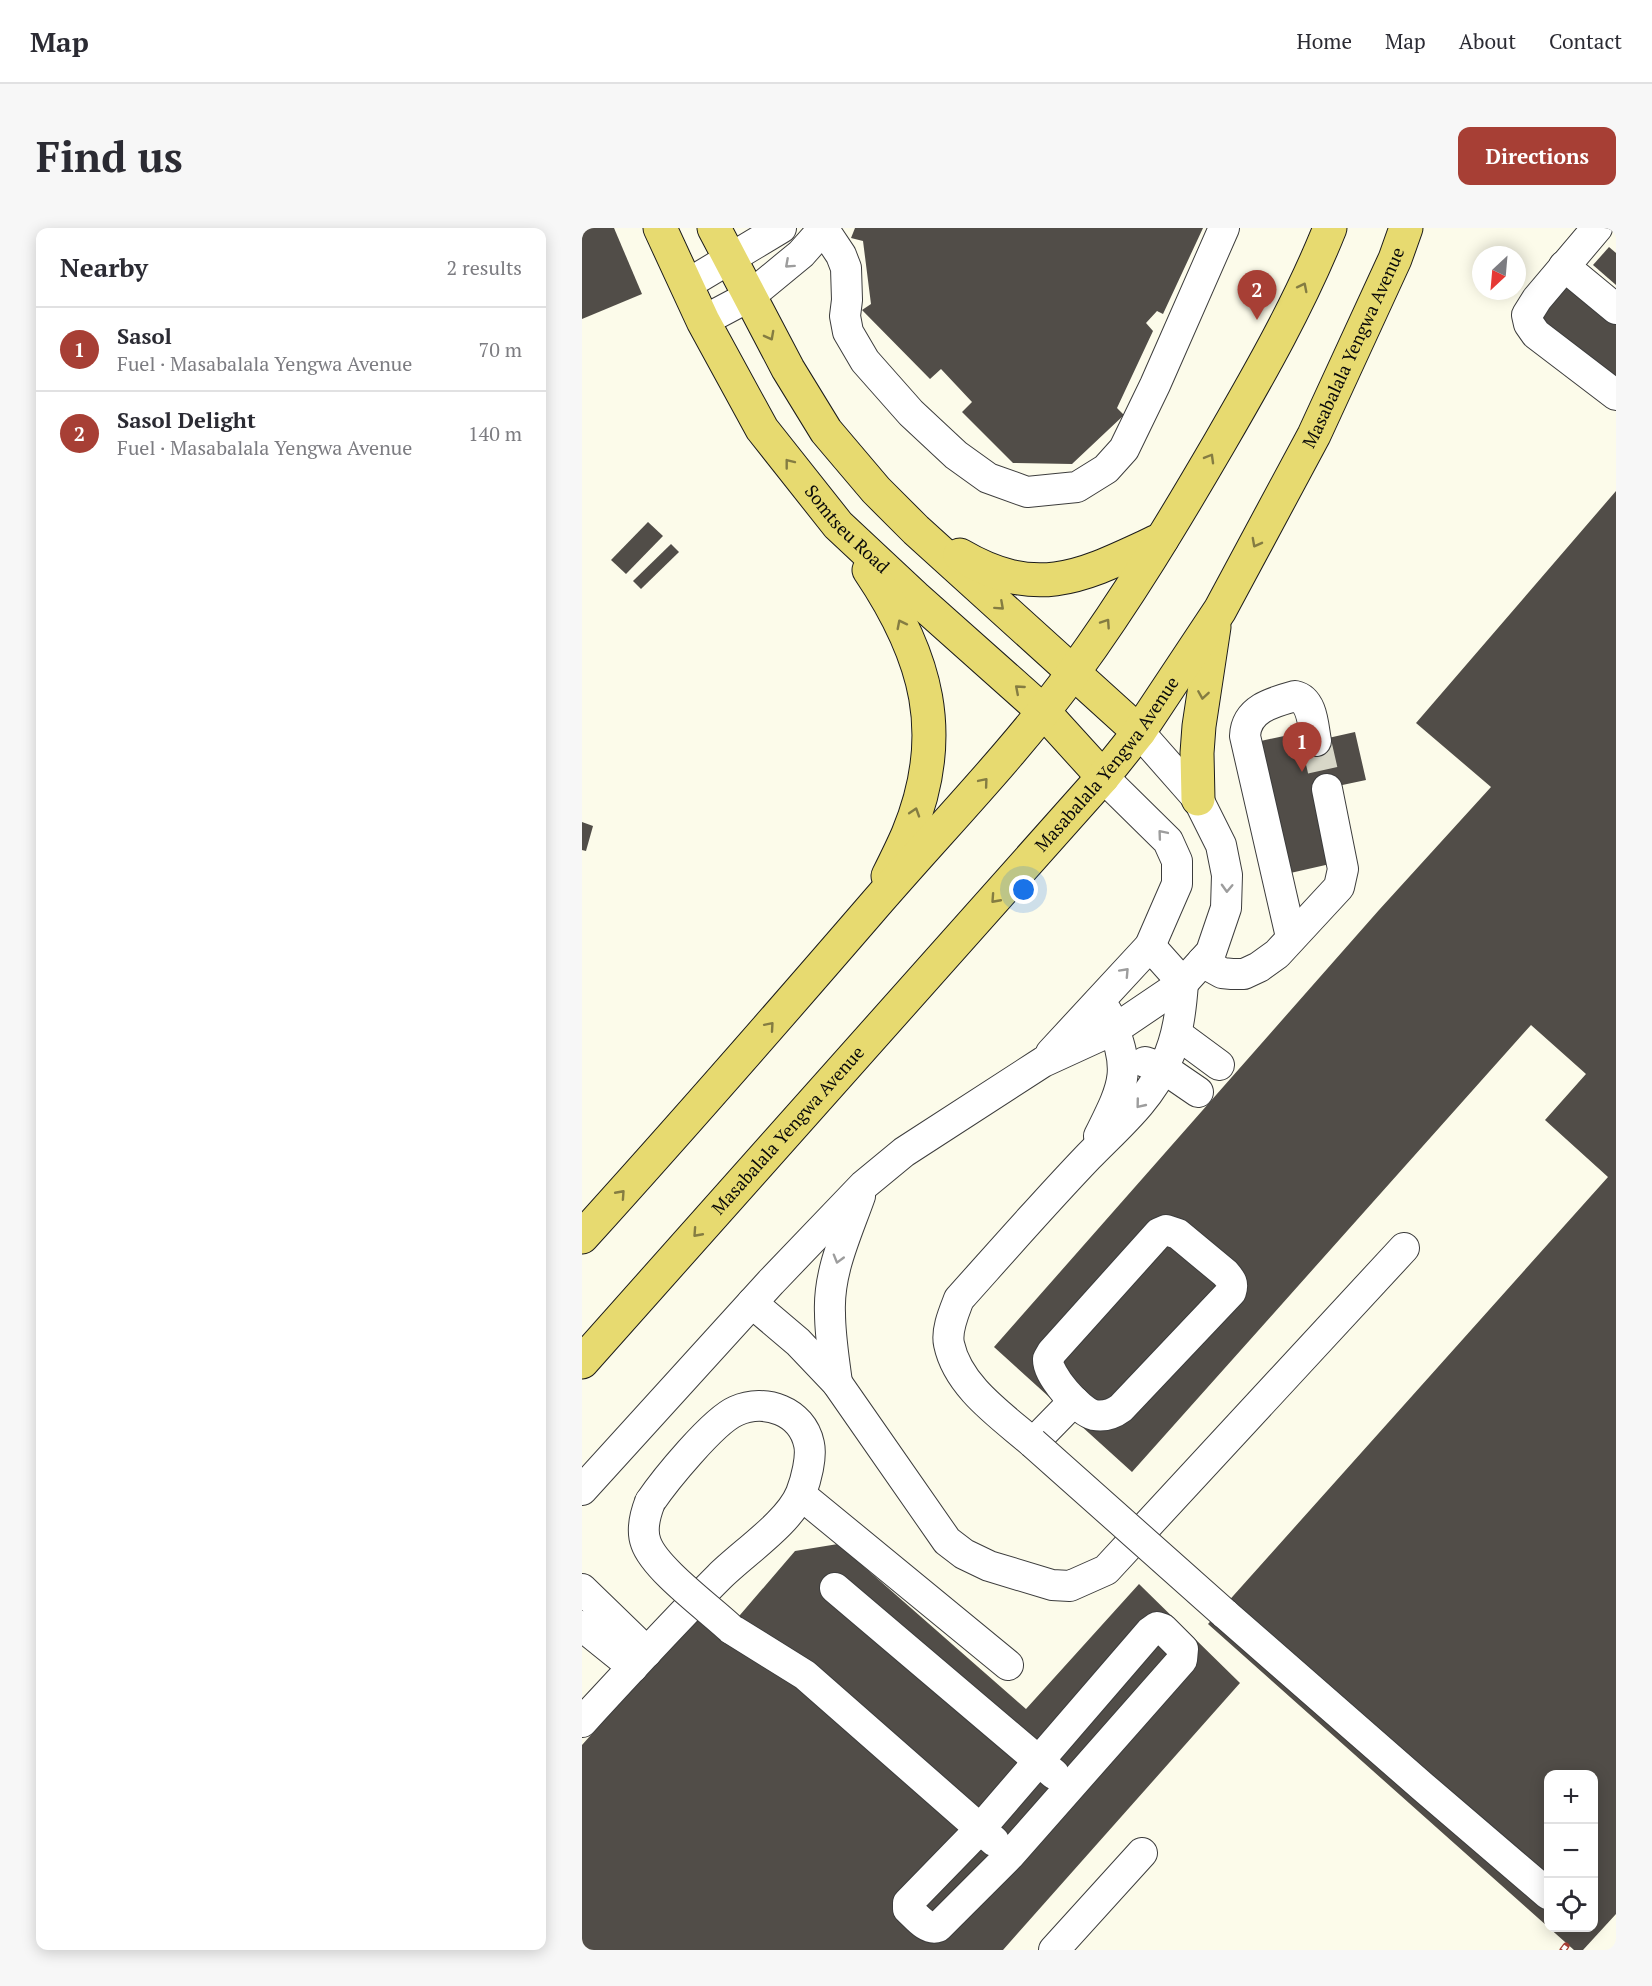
<!DOCTYPE html>
<html lang="en">
<head>
<meta charset="utf-8">
<style>
	body { margin:0; font-family:"PT Serif",serif; background:#f7f7f7; color:#2b2b33 }
	.controls { position:absolute; right:18px; bottom:18px; display:grid; overflow:hidden; border-radius:12px; box-shadow:0 3px 15px #0003 }
	.controls button { width:54px; height:54px; display:grid; place-items:center; padding:0; border:0; border-bottom:2px solid #e1e1e2; background:#fff; color:#2b2b33; font:30px sans-serif }
	.compass { position:absolute; left:890px; top:18px; width:54px; height:54px; border-radius:50%; background:#fff; box-shadow:0 3px 15px #0003; rotate:206deg }
	.you { position:absolute; left:442px; top:662px; width:21px; height:21px; margin:-15px; border:4px solid #fff; border-radius:50%; background:#1a73e8; box-shadow:0 0 0 9px #1a73e833 }
	.badge { display:grid; place-items:center; width:39px; height:39px; border-radius:50%; background:#a73f35; color:#fff; font-size:20px; font-weight:700 }
	.pin { position:absolute; translate:-50% -50px; filter:drop-shadow(0 2px 3px #0008) }
	.pin::after { content:''; position:absolute; top:32px; width:21px; height:18px; background:inherit; clip-path:polygon(0 0,100% 0,50% 100%) }
	.list { margin:0; padding:0; list-style:none }
	h2 { display:flex; justify-content:space-between; align-items:center; height:78px; margin:0; padding:0 24px; font-size:26px }
	h2 small { font-size:20px; font-weight:400; color:#7c7c81 }
	.list li { display:grid; grid-template-columns:39px 1fr auto; gap:18px; align-items:center; box-sizing:border-box; height:84px; padding:0 24px; border-top:2px solid #e1e1e2 }
	.list b { display:block; font-size:22px; white-space:nowrap }
	.list p { margin:0; font-size:20px; white-space:nowrap; color:#7c7c81 }
	.list em { font-size:20px; font-style:normal; color:#7c7c81 }
	.icon { flex:none; width:33px; height:33px; fill:none; stroke:currentColor; stroke-width:2; stroke-linecap:round; stroke-linejoin:round }
	.map { position:relative; flex:none; width:1034px; height:1722px; overflow:hidden; border-radius:12px }
	header { display:flex; align-items:center; gap:36px; box-sizing:border-box; height:84px; padding:0 30px; background:#fff; border-bottom:2px solid #e1e1e2 }
	header strong { font-size:28px }
	nav { display:flex; gap:33px; margin-inline-start:auto; font-size:21px }
	.intro { display:flex; align-items:center; justify-content:space-between; box-sizing:border-box; height:144px; padding:0 36px }
	h1 { margin:0; font-size:42px }
	.button { padding:15px 27px; border-radius:12px; background:#a73f35; color:#fff; font-size:21px; font-weight:700 }
	main { display:flex; gap:36px; padding:0 36px }
	aside { flex:1; background:#fff; border-radius:12px; box-shadow:0 3px 15px #0003 }
	.map>svg:first-child { display:block }
	.building { fill:#514d48; fill-rule:evenodd }
	.lines { fill:none; stroke-linecap:round; stroke-linejoin:round }
	.minor-tunnel { stroke:#d8d7c8; stroke-width:30; stroke-dasharray:30 15; stroke-linecap:butt }
	.minor-casing { stroke:#3d3d3d; stroke-width:32 }
	.major-casing { stroke:#1b1b1b; stroke-width:35 }
	.minor { stroke:#fff; stroke-width:30 }
	.major { stroke:#e7da70; stroke-width:33 }
	.rail-casing { stroke:#a73f35; stroke-width:7 }
	.rail { stroke:#fff; stroke-width:4.5; stroke-dasharray:14; stroke-linecap:butt }
	.minor-bridge-casing { stroke:#3d3d3d; stroke-width:32; stroke-linecap:butt }
	.minor-bridge { stroke:#fff; stroke-width:30 }
	.oneway { stroke:#9d9d9d }
	.oneway2 { stroke:#847c42 }
	.labels { text-anchor:middle; stroke-width:6; stroke-linejoin:round; paint-order:stroke }
	.street-label { font-size:18px; fill:#0a0a0a; stroke:#fff }
</style>
</head>
<body>
<header>
<strong>Map</strong>
<nav><a>Home</a><a>Map</a><a>About</a><a>Contact</a></nav>
</header>
<div class="intro"><h1>Find us</h1><a class="button">Directions</a></div>
<main>
<aside>
<h2>Nearby<small>2 results</small></h2>
<ul class="list">
<li><span class="badge">1</span><div><b>Sasol</b><p>Fuel · Masabalala Yengwa Avenue</p></div><em>70 m</em></li>
<li><span class="badge">2</span><div><b>Sasol Delight</b><p>Fuel · Masabalala Yengwa Avenue</p></div><em>140 m</em></li>
</ul>
</aside>
<div class="map">
<svg width="1034" height="1722" viewBox="0 0 1034 1722">
	<rect width="100%" height="100%" fill="#fcfbea"/>
	<g class="building">
		<path d="M0,0h32l28,66 -60,25z"/>
		<path d="M273,0h348l-40,86 -6,-3 -11,12 7,8 -36,77 7,7 -52,49 -59,-1 -51,-51 10,-10 -31,-33 -11,10 -68,-69 9,-6 -8,-63 -12,-3z"/>
		<path d="M1027,19l7,6v32l-23,-20z"/>
		<path d="M980,53l54,43v59l-83,-67z"/>
		<path d="M1034,263v1423l-33,36h-9l-366,-326 400,-447 -63,-57 41,-46 -55,-49 -399,447 -138,-125 385,-437 112,-123 -75,-64zM966,1546h45v154h-45z"/>
		<path d="M66,294l15,14 -37,38 -15,-14z"/>
		<path d="M89,316l8,8 -38,37 -8,-8z"/>
		<path d="M721,504l3,11 49,-11 11,48 -52,11 16,73 -44,10 -30,-132z"/>
		<path d="M0,594l11,4 -7,25 -4,-1z"/>
		<path d="M256,1316l188,165 113,-125 101,99 -237,267h-421v-205l115,-129 25,20 73,-85z"/>
	</g>
	<g class="lines">
		<path class="minor-tunnel" d="M734,513l11,48"/>
		<defs>
			<g id="minor">
				<path d="M241,0l18,27 5,13 1,32 -2,16 3,16 17,29 46,52 45,42 32,23 39,14 50,-5 29,-18 18,-20 31,-64 69,-157"/>
				<path d="M1015,0l-60,71 -10,16 2,9 7,10 80,61"/>
				<path d="M982,38l52,43"/>
				<path d="M104,57l95,-57"/>
				<path d="M121,93l47,-25 51,-42 23,-26"/>
				<path d="M709,709l-46,-201c1,-27 28,-34 50,-40 18,4 18,30 21,45"/>
				<path d="M620,734l20,11 10,1h12l15,-7 18,-13 62,-67 4,-18 -16,-80"/>
				<path d="M595,806l42,31"/>
				<path d="M469,825l99,-107 27,-62v-23l-9,-20 -65,-64"/>
				<path d="M563,834l18,6 35,24"/>
				<path d="M517,908c27,-54 33,-66 8,-124"/>
				<path d="M584,1002l12,4 47,39c6,7 9,10 6,19l-110,116c-8,6 -16,9 -27,7 -15,-4 -47,-40 -46,-56l4,-7 107,-119z"/>
				<path d="M170,1075l46,39 39,41 110,158 17,13 25,12 63,19 18,1 36,-16 298,-322"/>
				<path d="M255,1155c-3,-24 -7,-47 -7,-70 -2,-41 17,-80 30,-117"/>
				<path d="M492,1173l-41,42c-31,-27 -75,-56 -84,-99 -3,-14 5,-32 10,-45 43,-48 85,-96 129,-142 29,-30 61,-56 78,-95 12,-25 15,-52 17,-79l-33,-37"/>
				<path d="M0,1262l189,-208 93,-97 40,-33 139,-90 72,-33 68,-46 28,-31 15,-44 1,-33 -6,-30 -23,-46 -59,-67"/>
				<path d="M219,1267l207,170"/>
				<path d="M253,1360l219,186"/>
				<path d="M0,1361l65,63"/>
				<path d="M642,1385l199,174 125,107"/>
				<path d="M0,1398l51,41"/>
				<path d="M575,1399l6,2 20,20 -1,11 -173,196 -71,71c-11,4 -22,-11 -30,-18v-6l72,-74 170,-197z"/>
				<path d="M149,1401l74,46 189,166"/>
				<path d="M0,1494c45,-49 90,-98 137,-145 24,-24 70,-54 82,-84 5,-13 11,-36 8,-49 -7,-33 -44,-46 -73,-33 -23,10 -71,69 -86,91"/>
				<path d="M472,1722l88,-97"/>
			</g>
			<g id="major">
				<path id="s1" d="M78,0l43,93 59,108 76,96 77,72 128,114 60,66"/>
				<path d="M132,0l74,141 38,62 50,59 40,40 223,202"/>
				<path d="M378,327c80,47 126,19 202,-16"/>
				<path d="M287,342c58,86 80,165 39,264 -6,14 -13,28 -20,42"/>
				<path d="M616,571l-1,-46 2,-27 15,-99"/>
				<path d="M0,1009c98,-108 194,-218 289,-328 68,-79 141,-153 202,-236 54,-74 101,-152 147,-231 40,-69 80,-139 110,-214"/>
				<path id="s2" d="M0,1134l521,-585 36,-45 81,-122 94,-175 81,-176 11,-31"/>
			</g>
		</defs>
		<use href="#minor" class="minor-casing"/>
		<use href="#major" class="major-casing"/>
		<use href="#minor" class="minor"/>
		<use href="#major" class="major"/>
		<defs>
			<path id="rail" d="M981,1722l3,-4"/>
		</defs>
		<use href="#rail" class="rail-casing"/>
		<use href="#rail" class="rail"/>
		<defs>
			<g id="minor-bridge">
				<path d="M451,1215l191,170"/>
				<path d="M68,1274c-5,13 -9,28 -4,41 9,26 64,66 85,86"/>
			</g>
		</defs>
		<use href="#minor-bridge" class="minor-bridge-casing"/>
		<use href="#minor-bridge" class="minor-bridge"/>
	</g>
	<defs><path id="oneway-chevron" d="M-2-3.5L2.5 0L-2 3.5" fill="none" stroke-width="1.6" stroke-linecap="round" stroke-linejoin="round" transform="scale(1.5)"/></defs>
	<g class="oneway">
		<use href="#oneway-chevron" transform="translate(207 36) rotate(138)"/>
		<use href="#oneway-chevron" transform="translate(580 606) rotate(-130)"/>
		<use href="#oneway-chevron" transform="translate(645 660) rotate(92)"/>
		<use href="#oneway-chevron" transform="translate(543 744) rotate(-47)"/>
		<use href="#oneway-chevron" transform="translate(558 876) rotate(129)"/>
		<use href="#oneway-chevron" transform="translate(256 1031) rotate(106)"/>
	</g>
	<g class="oneway2">
		<use href="#oneway-chevron" transform="translate(721 59) rotate(-63)"/>
		<use href="#oneway-chevron" transform="translate(188 108) rotate(62)"/>
		<use href="#oneway-chevron" transform="translate(628 230) rotate(-60)"/>
		<use href="#oneway-chevron" transform="translate(207 235) rotate(-128)"/>
		<use href="#oneway-chevron" transform="translate(674 315) rotate(118)"/>
		<use href="#oneway-chevron" transform="translate(418 378) rotate(42)"/>
		<use href="#oneway-chevron" transform="translate(524 395) rotate(-56)"/>
		<use href="#oneway-chevron" transform="translate(319 396) rotate(-117)"/>
		<use href="#oneway-chevron" transform="translate(437 461) rotate(-139)"/>
		<use href="#oneway-chevron" transform="translate(621 467) rotate(99)"/>
		<use href="#oneway-chevron" transform="translate(402 554) rotate(-50)"/>
		<use href="#oneway-chevron" transform="translate(333 584) rotate(-72)"/>
		<use href="#oneway-chevron" transform="translate(413 671) rotate(132)"/>
		<use href="#oneway-chevron" transform="translate(188 798) rotate(-49)"/>
		<use href="#oneway-chevron" transform="translate(39 966) rotate(-48)"/>
		<use href="#oneway-chevron" transform="translate(115 1005) rotate(132)"/>
	</g>
	<g class="labels">
		<g class="street-label">
			<text dy="6" stroke="none"><textPath href="#s2" startOffset="1282">Masabalala Yengwa Avenue</textPath></text>
			<text dy="6" stroke="none"><textPath href="#s1" startOffset="357">Somtseu Road</textPath></text>
			<text dy="6" stroke="none"><textPath href="#s2" startOffset="796">Masabalala Yengwa Avenue</textPath></text>
			<text dy="6" stroke="none"><textPath href="#s2" startOffset="310">Masabalala Yengwa Avenue</textPath></text>
		</g>
	</g>
</svg>
<div class="controls">
<button>+</button>
<button>−</button>
<button><svg class="icon" aria-label="locate" viewBox="0 0 24 24"><circle cx="12" cy="12" r="6"/><path d="M12 2v4M12 18v4M2 12h4M18 12h4"/></svg></button>
</div>
<svg class="compass" viewBox="-18 -18 36 36"><path d="M0-13l5 13h-10z" fill="#e53935"/><path d="M0 13l5-13h-10z" fill="#7c7c81"/></svg>
<div class="you"></div>
<div class="pin badge" style="left:720px;top:544px">1</div>
<div class="pin badge" style="left:675px;top:92px">2</div>
</div>
</main>
</body>
</html>
